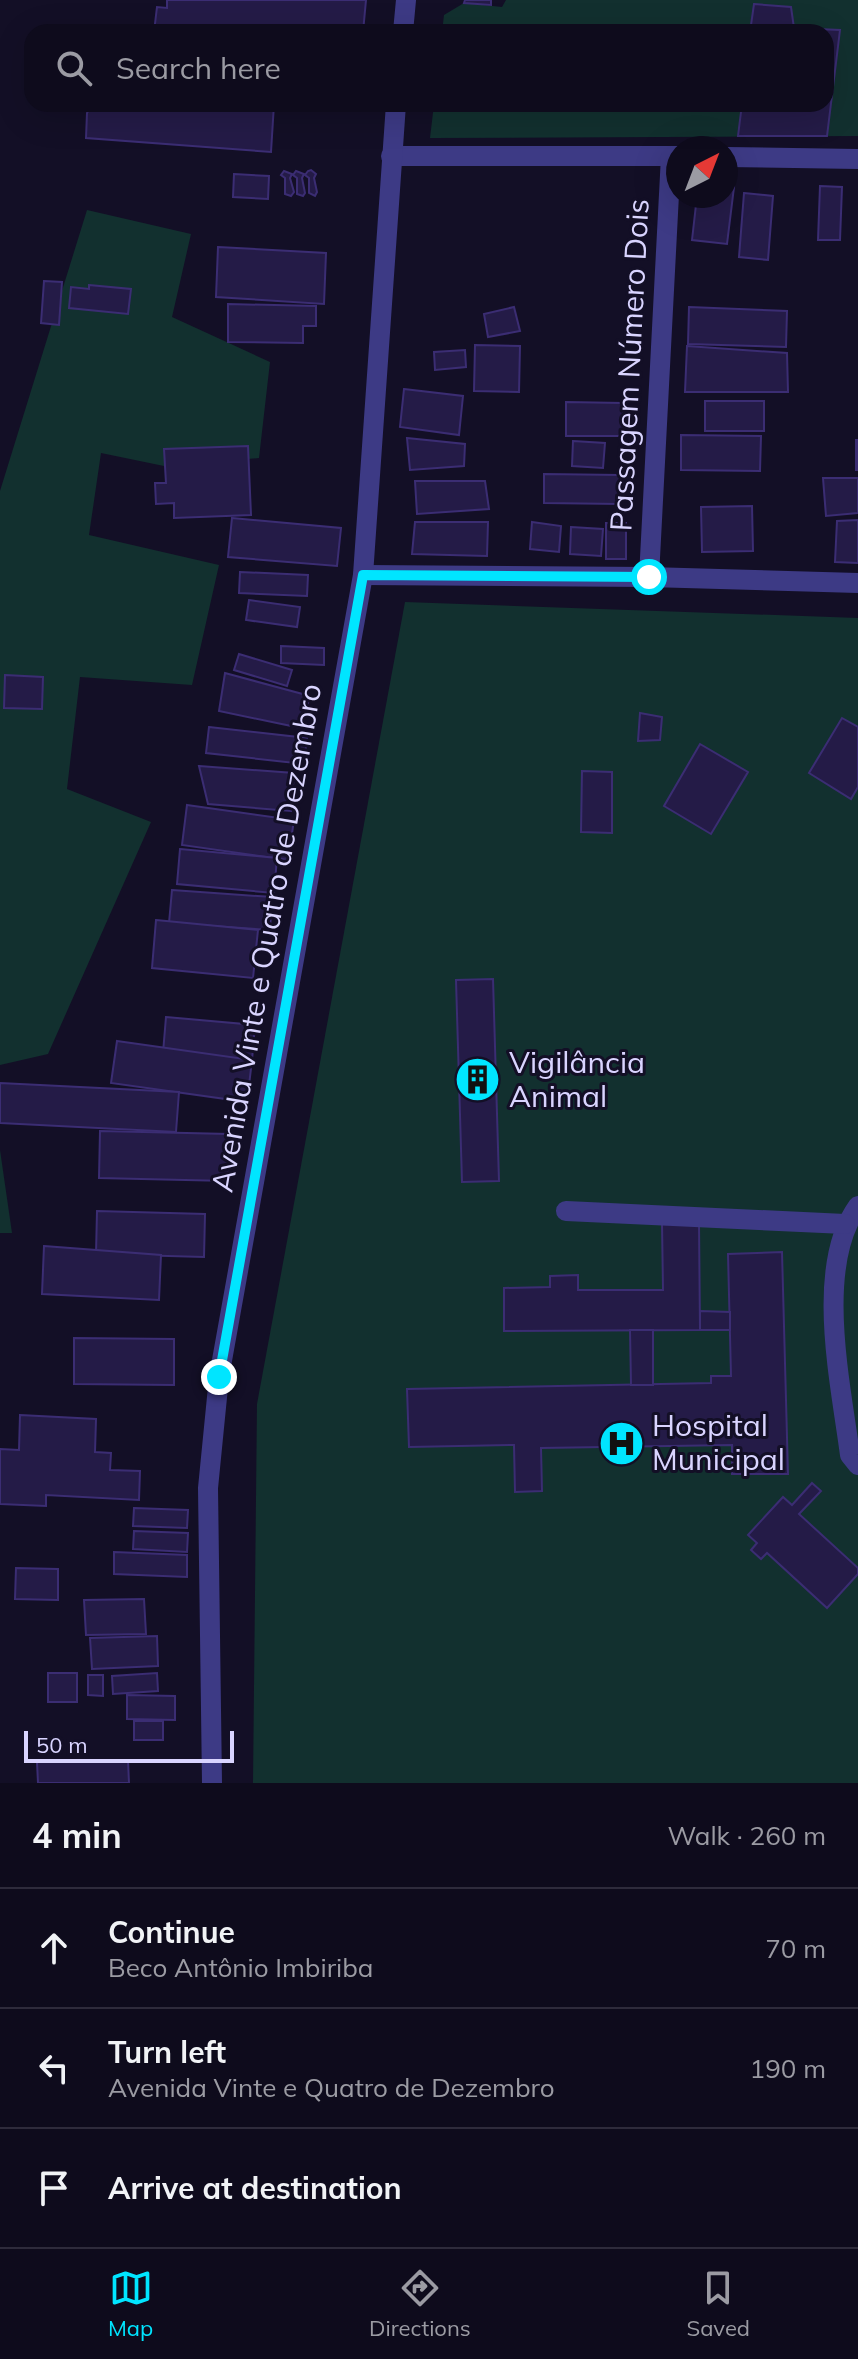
<!DOCTYPE html>
<html lang="en">
<head>
<meta charset="utf-8">
<style>
	body { margin:0; font-family:Mulish,sans-serif; background:#171425; color:#f1f3f6 }
	.compass { position:absolute; left:666px; top:136px; width:72px; height:72px; border-radius:50%; background:#0e0b1c; box-shadow:0 8px 32px #0002; rotate:42deg }
	.scale { position:absolute; left:24px; bottom:20px; width:210px; box-sizing:border-box; padding-left:8px; border:4px solid #d9d4ff; border-top:0; font-size:22px; line-height:28px; white-space:nowrap; color:#d9d4ff; -webkit-text-stroke:6px #130f26; paint-order:stroke }
	.stop { position:absolute; width:24px; height:24px; margin:-18px; border:6px solid #00e5ff; border-radius:50%; background:#fff }
	.stop.end { background:#00e5ff; border-color:#fff; box-shadow:0 2px 8px #0008 }
	.list { margin:0; padding:0; list-style:none }
	h2 { display:flex; justify-content:space-between; align-items:center; height:104px; margin:0; padding:0 32px; font-size:34px }
	h2 small { font-size:26px; font-weight:400; color:#9b9ba3 }
	.list li { display:grid; grid-template-columns:52px 1fr auto; gap:24px; align-items:center; box-sizing:border-box; height:120px; padding:0 32px; border-top:2px solid #2e2b3b }
	.list b { display:block; font-size:30px; white-space:nowrap }
	.list p { margin:0; font-size:26px; white-space:nowrap; color:#9b9ba3 }
	.list em { font-size:26px; font-style:normal; color:#9b9ba3 }
	.icon { flex:none; width:44px; height:44px; fill:none; stroke:currentColor; stroke-width:2; stroke-linecap:round; stroke-linejoin:round }
	.map { position:relative; flex:none; width:858px; height:1783px; overflow:hidden }
	.search { position:absolute; background:#0e0b1c; box-shadow:0 8px 32px #0002; left:24px; right:24px; top:24px; height:88px; display:flex; align-items:center; gap:20px; box-sizing:border-box; padding:0 28px; border-radius:24px; color:#9b9ba3; font-size:30px }
	.sheet { height:464px; background:#0e0b1c }
	nav { display:flex; justify-content:space-around; align-items:center; box-sizing:border-box; height:112px; border-top:2px solid #2e2b3b; background:#0e0b1c; font-size:22px; color:#9b9ba3 }
	nav a { display:grid; justify-items:center; gap:4px }
	nav .on { color:#00e5ff }
	.map>svg:first-child { display:block }
	.green { fill:#12302f }
	.building { fill:#241b47; stroke:#3b2d73; stroke-width:2 }
	.lines { fill:none; stroke-linecap:round; stroke-linejoin:round }
	.minor { stroke:#3d3a85; stroke-width:20 }
	.route { stroke:#00e5ff; stroke-width:10 }
	.labels { text-anchor:middle; stroke-width:6; stroke-linejoin:round; paint-order:stroke }
	.street-label { font-size:30px; fill:#d9d4ff; stroke:#130f26 }
	.poi-label { font-size:30px; fill:#d9d4ff; stroke:#130f26; text-anchor:start }
</style>
</head>
<body>
<div class="map">
<svg width="858" height="1783" viewBox="0 0 858 1783">
	<rect width="100%" height="100%" fill="#130f26"/>
	<g class="green">
		<path d="M506,0h352v136l-428,2 4,-34h392v-72h-384l2,-17 20,-12 38,4z"/>
		<path d="M87,210l104,24 -19,83 98,45 -11,96 -95,8 -63,-13 -12,82 130,30 -27,120 -112,-8 -13,112 84,33 -103,232 -48,11v-574z"/>
		<path d="M405,602l453,16v1165h-605l4,-379z"/>
		<path d="M0,1150l12,83h-12z"/>
	</g>
	<g class="building">
		<path d="M167,0h199l-3,32h-216h7l3,-25 10,1z"/>
		<path d="M465,0h26v5l-27,-2z"/>
		<path d="M754,4l37,3 3,21 46,2 -13,106h-89l4,-32h84v-72h-76z"/>
		<path d="M92,104h182l-3,48 -185,-14 1,-25z"/>
		<path d="M311,170l5,4 -2,4 3,14 -2,4 -6,-3v-15l-4,-3 3,-4z"/>
		<path d="M284,171l8,3 -2,4 4,14 -3,4 -6,-2v-16l-4,-3z"/>
		<path d="M296,171l8,3 -2,4 3,15 -2,3 -6,-2v-16l-4,-3z"/>
		<path d="M234,174l35,2 -1,23 -35,-2z"/>
		<path d="M726,186l8,1 -7,57 -35,-4 5,-44h29z"/>
		<path d="M820,186l22,1 -2,53h-22z"/>
		<path d="M744,193l29,3 -5,64 -29,-3z"/>
		<path d="M218,247l108,6 -2,51 -108,-7z"/>
		<path d="M44,281l18,1 -3,43 -18,-2z"/>
		<path d="M89,285l42,4 -3,25 -59,-6 2,-21 18,2z"/>
		<path d="M228,304l88,2v20h-13v17l-75,-1z"/>
		<path d="M514,307l6,24 -32,6 -4,-23z"/>
		<path d="M689,307l98,4 -1,36 -98,-3z"/>
		<path d="M475,345l45,1 -1,46 -45,-1z"/>
		<path d="M687,346l100,7 1,39h-103z"/>
		<path d="M465,350l1,17 -31,3 -1,-18z"/>
		<path d="M404,389l59,7 -4,39 -59,-8z"/>
		<rect x="705" y="401" width="59" height="30"/>
		<path d="M566,402l57,1v33h-57z"/>
		<path d="M681,435l80,1 -1,35 -79,-1z"/>
		<path d="M407,438l58,6 -1,22 -54,4z"/>
		<rect x="856" y="440" width="2" height="30"/>
		<path d="M573,441l32,2 -2,25 -31,-2z"/>
		<path d="M248,446l3,69 -77,3v-15l-18,1 -1,-21h11l-2,-34z"/>
		<path d="M544,474l76,1v29l-76,-1z"/>
		<path d="M823,478h35v35l-32,3z"/>
		<path d="M415,481h70l4,28 -72,5z"/>
		<path d="M752,506l1,45 -51,1 -1,-45z"/>
		<path d="M232,518l109,10 -4,38 -109,-9z"/>
		<path d="M858,520v43l-23,-1 2,-41z"/>
		<path d="M415,522h73l-1,34 -75,-2z"/>
		<path d="M532,522l29,4 -2,26 -29,-3z"/>
		<rect x="606" y="523" width="20" height="36"/>
		<path d="M571,527l32,2 -2,27 -31,-2z"/>
		<path d="M240,572l68,3 -1,21 -68,-3z"/>
		<path d="M249,600l51,7 -3,20 -51,-7z"/>
		<path d="M281,646l43,2v17l-43,-2z"/>
		<path d="M239,654l53,16 -5,16 -53,-16z"/>
		<path d="M225,673l85,23 -9,32 -82,-17z"/>
		<path d="M5,675l38,2 -1,32 -38,-1z"/>
		<path d="M640,713l22,4 -2,23 -22,1z"/>
		<path d="M842,718l16,9v60l-7,12 -42,-26z"/>
		<path d="M209,727l98,11 -3,26 -98,-11z"/>
		<path d="M700,744l48,28 -37,62 -47,-28z"/>
		<path d="M199,766l95,7 -3,38 -83,-7z"/>
		<path d="M582,771l30,1v61l-31,-1z"/>
		<path d="M187,805l107,15 -6,40 -106,-15z"/>
		<path d="M180,849l97,9 -3,35 -97,-9z"/>
		<path d="M172,890l100,7 -2,33 -101,-7z"/>
		<path d="M156,920l102,10 -5,48 -101,-10z"/>
		<path d="M493,979l6,202 -37,1 -6,-202z"/>
		<path d="M166,1017l89,8 -3,35 -89,-7z"/>
		<path d="M117,1041l135,19 -5,42 -136,-19z"/>
		<path d="M0,1083l179,9 -3,40 -176,-9z"/>
		<path d="M100,1131l129,3 -1,47 -129,-3z"/>
		<path d="M97,1211l108,3 -1,43 -108,-3z"/>
		<path d="M662,1223h37l1,107 -196,1v-43l46,-1v-11l28,-1v15h85z"/>
		<path d="M44,1246l117,9 -2,45 -117,-6z"/>
		<path d="M782,1252l6,222h-56v-29l-191,3 1,43 -27,1 -1,-47 -105,2 -2,-58 304,-6v-7h20l-3,-122z"/>
		<path d="M700,1311l30,1v18h-30z"/>
		<path d="M630,1330h23v55h-22z"/>
		<path d="M74,1338l100,1v46l-100,-1z"/>
		<path d="M20,1415l76,4 -1,33 16,1 -1,17 30,1 -1,29 -93,-5v11l-46,-2v-55l19,1z"/>
		<path d="M812,1483l9,8 -22,23 59,54v6l-31,34 -60,-55 -6,6 -10,-9 6,-7 -9,-8 35,-38 9,8z"/>
		<path d="M134,1508l54,2 -1,18 -54,-2z"/>
		<path d="M134,1531l54,2 -1,19 -54,-3z"/>
		<path d="M114,1552l73,3v22l-73,-3z"/>
		<path d="M16,1568l42,1v31l-43,-1z"/>
		<path d="M144,1599l2,35 -60,1 -2,-35z"/>
		<path d="M157,1636l1,30 -66,3 -2,-31z"/>
		<rect x="48" y="1673" width="29" height="29"/>
		<path d="M157,1673l1,18 -45,3 -1,-18z"/>
		<path d="M88,1675h15v21l-15,-1z"/>
		<path d="M127,1695l48,1v24l-48,-1z"/>
		<rect x="134" y="1721" width="29" height="19"/>
		<path d="M128,1760l1,23h-91l-1,-21z"/>
	</g>
	<g class="lines">
		<g class="minor">
			<path d="M403,32l3,-32"/>
			<path d="M391,156h287"/>
			<path d="M726,157l132,2"/>
			<path d="M363,575l286,2 209,6"/>
			<path d="M649,577l22,-421"/>
			<path d="M858,1206c-44,61 -17,178 -8,249l8,10"/>
			<path d="M566,1211l279,13"/>
			<path d="M212,1783l-4,-295 11,-111 144,-802 33,-471"/>
		</g>
	</g>
	<g class="lines">
		<path class="route" d="M219,1377l144,-802 286,2"/>
	</g>
	<defs>
		<symbol id="building-disc" viewBox="-11 -11 22 22"><circle r="9.5" fill="#00e5ff" stroke="#130f26"/><path d="M-4-6H4V6H1V3H-1V6H-4ZM-2.5-4.3h1.7v1.8h-1.7ZM.8-4.3h1.7v1.8H.8ZM-2.5-1h1.7V.8h-1.7ZM.8-1h1.7V.8H.8Z" fill="#111"/></symbol>
		<symbol id="hospital-disc" viewBox="-11 -11 22 22"><circle r="9.5" fill="#00e5ff" stroke="#130f26"/><path d="M-5-5h3v3.5h4V-5h3V5h-3V1.5h-4V5h-3Z" fill="#111"/></symbol>
	</defs>
	<g fill-rule="evenodd">
		<use href="#building-disc" x="452" y="1054" width="51" height="51"/>
		<use href="#hospital-disc" x="596" y="1418" width="51" height="51"/>
	</g>
	<g class="labels">
		<g class="street-label">
			<text transform="translate(630 365) rotate(-87)" y="10">Passagem Número Dois</text>
			<text transform="translate(267 938) rotate(-80)" y="10">Avenida Vinte e Quatro de Dezembro</text>
		</g>
		<g class="poi-label">
			<text x="509" y="1073">Vigilância<tspan x="509" dy="34">Animal</tspan></text>
			<text x="652" y="1436">Hospital<tspan x="652" dy="34">Municipal</tspan></text>
		</g>
	</g>
</svg>
<svg class="compass" viewBox="-18 -18 36 36"><path d="M0-13l5 13h-10z" fill="#e53935"/><path d="M0 13l5-13h-10z" fill="#9b9ba3"/></svg>
<div class="scale">50 m</div>
<div class="stop" style="left:649px;top:577px"></div>
<div class="stop end" style="left:219px;top:1377px"></div>
<div class="search"><svg class="icon" aria-label="search" viewBox="0 0 24 24"><circle cx="10" cy="10" r="6"/><path d="M15 15l6 6"/></svg>Search here</div>
</div>
<section class="sheet">
<h2>4 min<small>Walk · 260 m</small></h2>
<ul class="list">
<li><svg class="icon" aria-label="ahead" viewBox="0 0 24 24"><path d="M12 20V5M6 11l6-6 6 6"/></svg><div><b>Continue</b><p>Beco Antônio Imbiriba</p></div><em>70 m</em></li>
<li><svg class="icon" aria-label="left" viewBox="0 0 24 24"><path d="M17 20v-9H6M10 6l-5 5 5 5"/></svg><div><b>Turn left</b><p>Avenida Vinte e Quatro de Dezembro</p></div><em>190 m</em></li>
<li><svg class="icon" aria-label="arrive" viewBox="0 0 24 24"><path d="M6 21V4h12l-3 4 3 4H6"/></svg><div><b>Arrive at destination</b></div></li>
</ul>
</section>
<nav>
<a class="on"><svg class="icon" aria-label="map" viewBox="0 0 24 24"><path d="M3 6l6-2 6 2 6-2v14l-6 2-6-2-6 2zM9 4v14M15 6v14"/></svg>Map</a>
<a><svg class="icon" aria-label="directions" viewBox="0 0 24 24"><path d="M12 3l9 9-9 9-9-9zM9 14v-3h6M13 9l2 2-2 2"/></svg>Directions</a>
<a><svg class="icon" aria-label="saved" viewBox="0 0 24 24"><path d="M7 4h10v16l-5-4-5 4z"/></svg>Saved</a>
</nav>
</body>
</html>
